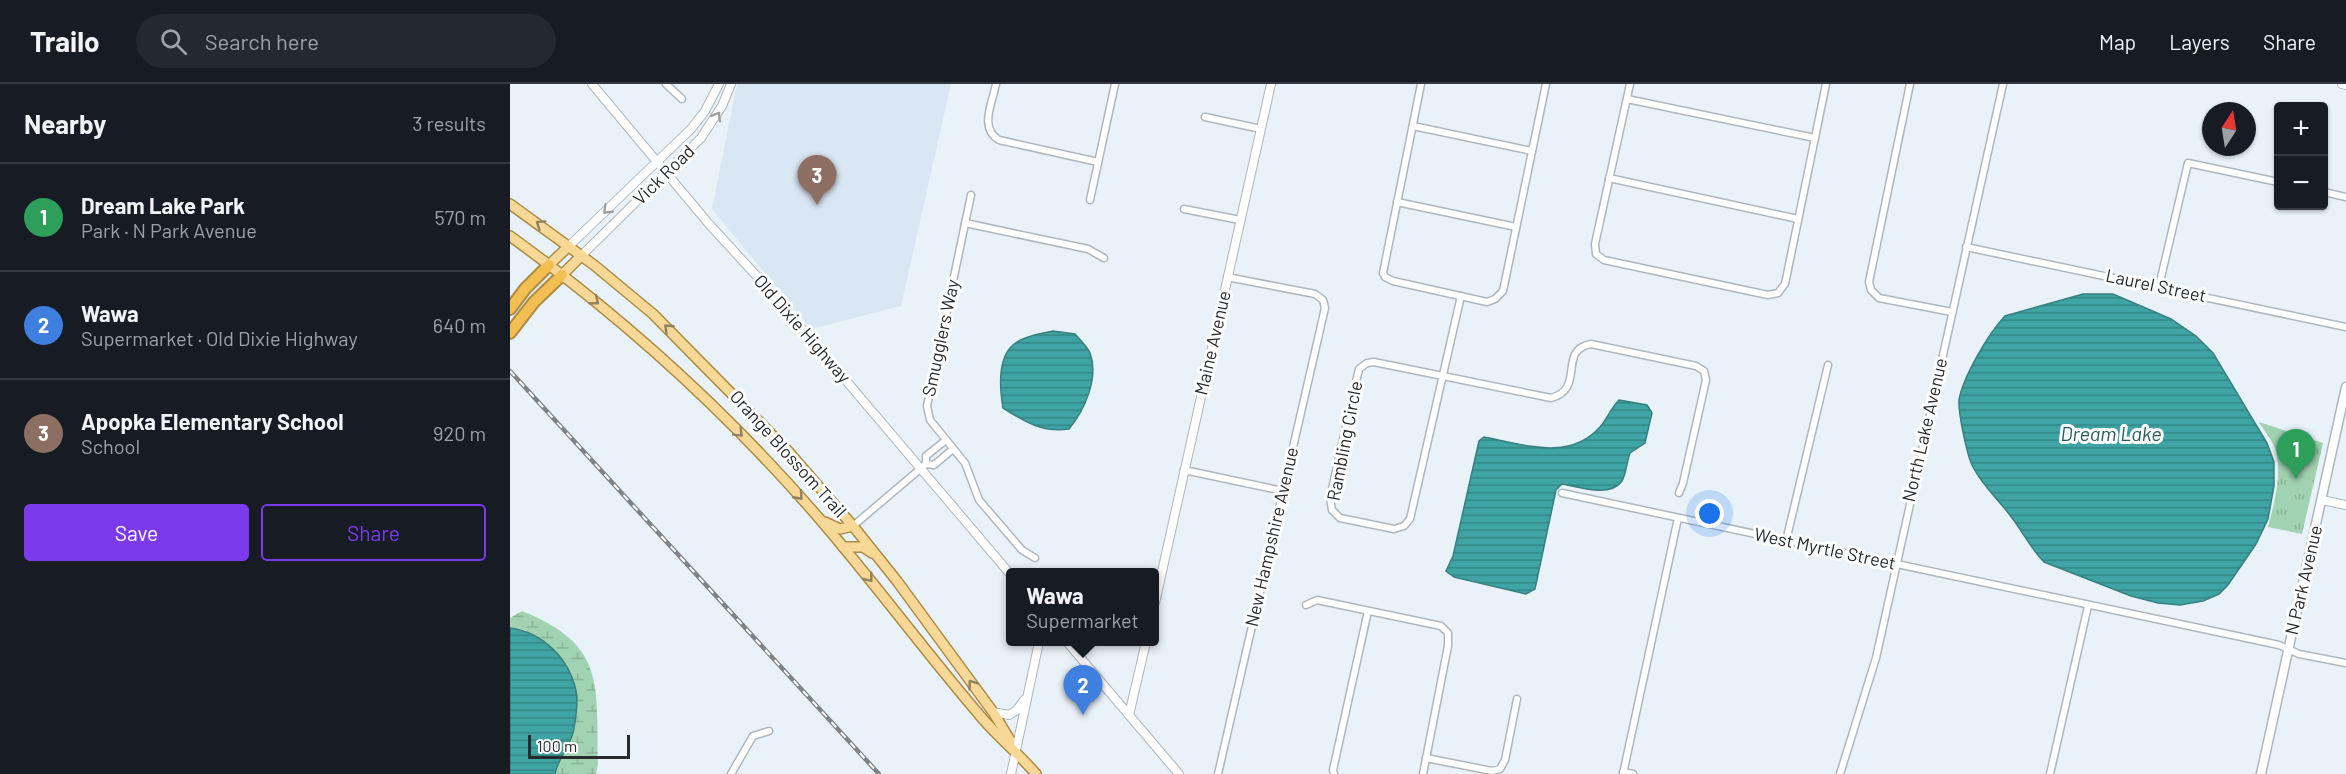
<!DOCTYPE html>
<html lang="en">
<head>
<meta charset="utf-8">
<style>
	body { margin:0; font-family:Barlow,sans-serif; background:#242831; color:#f1f3f6 }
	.controls { position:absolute; right:18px; top:18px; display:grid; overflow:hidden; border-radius:6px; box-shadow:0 2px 4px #0004 }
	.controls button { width:54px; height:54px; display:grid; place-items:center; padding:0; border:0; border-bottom:2px solid #363941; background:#171b24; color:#f1f3f6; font:30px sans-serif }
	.compass { position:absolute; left:1692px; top:18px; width:54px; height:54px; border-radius:50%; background:#171b24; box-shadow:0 2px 4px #0004; rotate:12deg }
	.scale { position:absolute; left:18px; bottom:15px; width:102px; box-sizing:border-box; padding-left:6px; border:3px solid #272b2d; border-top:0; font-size:16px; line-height:21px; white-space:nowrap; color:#272b2d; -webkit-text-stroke:4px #fefefe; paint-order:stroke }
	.you { position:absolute; left:1200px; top:430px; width:21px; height:21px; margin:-15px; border:4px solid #fff; border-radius:50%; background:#1a73e8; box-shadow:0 0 0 9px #1a73e833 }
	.badge { display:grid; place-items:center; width:39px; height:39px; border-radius:50%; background:#7c3aed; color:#fff; font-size:20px; font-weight:700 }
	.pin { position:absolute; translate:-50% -50px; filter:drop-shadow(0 2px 3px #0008) }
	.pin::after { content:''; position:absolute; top:32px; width:21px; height:18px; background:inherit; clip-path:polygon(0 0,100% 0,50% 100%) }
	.popup { position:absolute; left:496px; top:484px; width:153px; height:78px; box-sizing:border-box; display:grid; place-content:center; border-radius:6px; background:#171b24; filter:drop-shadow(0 2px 4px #0005); font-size:20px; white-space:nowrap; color:#9ea1a6 }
	.popup b { font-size:22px; color:#f1f3f6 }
	.popup::after { content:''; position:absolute; left:50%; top:100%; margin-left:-12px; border:12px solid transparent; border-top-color:#171b24 }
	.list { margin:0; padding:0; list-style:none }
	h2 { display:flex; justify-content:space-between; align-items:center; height:78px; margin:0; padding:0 24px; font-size:26px }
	h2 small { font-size:20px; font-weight:400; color:#9ea1a6 }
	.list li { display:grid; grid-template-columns:39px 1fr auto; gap:18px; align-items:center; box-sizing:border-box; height:108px; padding:0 24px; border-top:2px solid #363941 }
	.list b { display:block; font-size:22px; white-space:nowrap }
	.list p { margin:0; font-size:20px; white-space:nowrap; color:#9ea1a6 }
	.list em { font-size:20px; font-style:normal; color:#9ea1a6 }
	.actions { display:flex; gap:12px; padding:18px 24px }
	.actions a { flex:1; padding:14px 0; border:2px solid #7c3aed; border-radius:6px; text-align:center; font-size:21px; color:#7c3aed }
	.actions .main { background:#7c3aed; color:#fff }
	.icon { flex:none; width:33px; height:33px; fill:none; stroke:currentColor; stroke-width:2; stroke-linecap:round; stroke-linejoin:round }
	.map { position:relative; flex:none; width:1836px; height:690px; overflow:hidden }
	header { display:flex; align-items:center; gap:36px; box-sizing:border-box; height:84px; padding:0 30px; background:#171b24; border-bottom:2px solid #363941 }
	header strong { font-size:28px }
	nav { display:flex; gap:33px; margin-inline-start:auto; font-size:21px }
	.search { width:420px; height:54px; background:#242831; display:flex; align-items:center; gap:15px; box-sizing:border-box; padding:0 21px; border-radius:33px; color:#9ea1a6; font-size:22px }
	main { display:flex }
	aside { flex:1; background:#171b24 }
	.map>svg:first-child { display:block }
	.built { fill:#d9e7f4 }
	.grass { fill:url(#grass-tufts) }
	.wetland { fill:url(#wetland-marsh) }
	.water { fill:url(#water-rules); stroke:#388080; stroke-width:1.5 }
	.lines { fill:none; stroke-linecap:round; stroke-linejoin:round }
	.minor-casing { stroke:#afb7be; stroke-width:9 }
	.tertiary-casing { stroke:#afb7be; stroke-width:10 }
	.secondary-casing { stroke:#afb7be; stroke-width:11 }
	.primary-casing { stroke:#ac8b45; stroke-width:12 }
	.motorway-casing { stroke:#ac8b45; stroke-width:14 }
	.minor { stroke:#fff; stroke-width:6 }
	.tertiary { stroke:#fff; stroke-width:8 }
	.secondary { stroke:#fff; stroke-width:8 }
	.primary { stroke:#f8d897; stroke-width:9 }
	.motorway { stroke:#f3be52; stroke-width:10 }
	.rail-casing { stroke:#7d8387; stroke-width:4.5 }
	.rail { stroke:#fefefe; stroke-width:2; stroke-dasharray:7; stroke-linecap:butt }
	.oneway { stroke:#9ea0a0 }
	.oneway2 { stroke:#908262 }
	.labels { text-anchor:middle; stroke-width:6; stroke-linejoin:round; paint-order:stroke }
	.street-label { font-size:18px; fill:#272b2d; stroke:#fefefe }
	.water-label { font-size:20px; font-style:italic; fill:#265d5d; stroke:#fefefe }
</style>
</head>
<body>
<header>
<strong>Trailo</strong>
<div class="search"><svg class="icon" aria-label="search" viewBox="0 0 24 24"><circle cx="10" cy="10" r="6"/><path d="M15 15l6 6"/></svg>Search here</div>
<nav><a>Map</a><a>Layers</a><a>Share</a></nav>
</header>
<main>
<aside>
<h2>Nearby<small>3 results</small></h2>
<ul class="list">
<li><span class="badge" style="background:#2e9e5b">1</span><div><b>Dream Lake Park</b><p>Park · N Park Avenue</p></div><em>570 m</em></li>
<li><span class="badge" style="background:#3f7fe0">2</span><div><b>Wawa</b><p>Supermarket · Old Dixie Highway</p></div><em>640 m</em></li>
<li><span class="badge" style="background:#8d6e63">3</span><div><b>Apopka Elementary School</b><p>School</p></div><em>920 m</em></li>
</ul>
<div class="actions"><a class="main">Save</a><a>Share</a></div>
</aside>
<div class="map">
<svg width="1836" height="690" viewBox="0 0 1836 690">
	<defs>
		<pattern id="grass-tufts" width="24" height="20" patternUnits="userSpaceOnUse" patternTransform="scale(1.5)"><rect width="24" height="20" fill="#a1d2b1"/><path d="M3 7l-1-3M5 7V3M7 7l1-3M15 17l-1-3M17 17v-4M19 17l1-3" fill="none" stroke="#8bb499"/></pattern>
		<pattern id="wetland-marsh" width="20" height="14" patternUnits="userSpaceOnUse" patternTransform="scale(1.5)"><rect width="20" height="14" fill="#a1d2b1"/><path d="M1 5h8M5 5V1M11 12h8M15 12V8" fill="none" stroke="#8bb499"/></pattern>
		<pattern id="water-rules" width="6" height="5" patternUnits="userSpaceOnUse" patternTransform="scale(1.5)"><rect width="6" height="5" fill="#3fa4a4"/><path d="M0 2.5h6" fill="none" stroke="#358686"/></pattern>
	</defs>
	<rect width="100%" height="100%" fill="#e9f2f9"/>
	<path class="built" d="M227,0h214l-50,222 -90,23 -99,-120z"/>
	<path class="grass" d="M1749,338l64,21 -21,91 -34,-7c6,-23 14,-51 8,-76 -3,-10 -12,-20 -17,-29z"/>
	<path class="wetland" d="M12,527c85,34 74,75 76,153l-2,10h-41l2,-12 -31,-132 -16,-2v-10z"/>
	<g class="water">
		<path d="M1573,210h30l58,25 25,17 17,17 54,90 7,19v24l-6,33 -12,25 -28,41 -9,9 -16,7 -23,4 -22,-2 -27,-7 -87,-34c-14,-14 -22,-32 -35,-48 -12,-16 -27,-29 -36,-47 -6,-11 -15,-55 -14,-67 4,-23 29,-66 46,-84z"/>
		<path d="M543,247l22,3c5,6 12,12 15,19 9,24 -5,57 -21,76 -26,4 -44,-7 -66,-21 -3,-18 -6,-49 10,-63 10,-9 27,-11 40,-14z"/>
		<path d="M1109,316l28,5 5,8 -7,30 -15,10c-3,8 -4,21 -8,28 -12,17 -43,6 -60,3l-6,6 -21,99 -9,5 -72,-17 -8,-6 7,-15 26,-115 5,-4c39,7 85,25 116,-10 7,-8 11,-19 19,-27z"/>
		<path d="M0,544c32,4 59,30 66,63 2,10 0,26 -2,37 -2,17 -16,29 -19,46h-45z"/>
	</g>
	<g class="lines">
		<defs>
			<g id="minor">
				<path d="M156,0l16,15"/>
				<path d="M486,0c-4,20 -17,44 3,56l99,22"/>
				<path d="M911,0l-38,189 2,4 8,4 94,21 8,-3 8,-8 43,-207"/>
				<path d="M1120,0l-35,160 1,10 8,6 164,35 10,-2 7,-9 41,-200"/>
				<path d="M1400,0l-41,198 2,8 8,8 73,14"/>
				<path d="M1117,15l188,39"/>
				<path d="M695,33l56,12"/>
				<path d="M903,42l119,25"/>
				<path d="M1099,94l189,41"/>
				<path d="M1814,108l22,5"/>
				<path d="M461,111l-44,211 3,14 35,43 14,37 43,50 13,8"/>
				<path d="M580,116l25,-116"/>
				<path d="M887,118l119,25"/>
				<path d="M674,125l56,11"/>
				<path d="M455,139l123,26 16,9"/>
				<path d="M1456,163l380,80"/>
				<path d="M1649,202l29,-123 90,19"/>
				<path d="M951,212l-51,223 -6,7 -10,3 -54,-11 -8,-8 -2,-12 29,-129 8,-6 7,-1 177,36c35,-9 6,-48 40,-54l105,22 8,5 2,9 -23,103 -4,10"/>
				<path d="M416,380l8,1 19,-16"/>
				<path d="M416,380v-8l20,-16"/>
				<path d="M674,386l99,21"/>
				<path d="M1052,409l717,152 20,9 47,9"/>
				<path d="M343,442l73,-62"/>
				<path d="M1276,457l42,-176"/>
				<path d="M796,521l11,-5 124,26 7,7v13l-25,128"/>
				<path d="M916,674l66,13 8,-2 5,-9 12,-61"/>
				<path d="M1113,688l10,2"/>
				<path d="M221,690l22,-38 16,-5"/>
				<path d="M708,690l107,-466 -2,-8 -8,-6 -88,-17"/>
				<path d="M824,690l-1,-4 35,-159"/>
				<path d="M1113,690l55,-256"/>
				<path d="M1330,690l36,-116 127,-574"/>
				<path d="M1540,690l38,-168"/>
			</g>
			<g id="tertiary">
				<path d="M82,0l117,140 55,60 247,291"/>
				<path d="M1832,0l4,1"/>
				<path d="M59,162l122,-117 14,-18 14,-27"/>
				<path d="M72,171l119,-117 21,-32 9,-22"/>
				<path d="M1812,416l24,5"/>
				<path d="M645,519l116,-519"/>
				<path d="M557,558l112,132"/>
				<path d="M483,628l16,3 8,-5 7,-10"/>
				<path d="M619,631l17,-73"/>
				<path d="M501,690l28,-132"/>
			</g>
			<path id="secondary" d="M1751,690l85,-387"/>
			<g id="primary">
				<path d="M0,120l84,61 59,49 134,136 66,76 44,55 96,131 17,28"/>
				<path d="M0,152c112,81 218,177 308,281 57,66 108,136 164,201 17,20 37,36 54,56"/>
				<path d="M39,181l20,-19"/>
				<path d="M52,191l20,-20"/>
				<path d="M315,438l15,7 13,-3"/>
				<path d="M333,463h20l9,6"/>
			</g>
			<g id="motorway">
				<path d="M0,225l15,-20 24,-24"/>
				<path d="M0,249l24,-31 28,-27"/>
			</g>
		</defs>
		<use href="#minor" class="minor-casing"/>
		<use href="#tertiary" class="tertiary-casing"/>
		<use href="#secondary" class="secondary-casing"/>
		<use href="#primary" class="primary-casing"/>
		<use href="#motorway" class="motorway-casing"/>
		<use href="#minor" class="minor"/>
		<use href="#tertiary" class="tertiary"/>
		<use href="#secondary" class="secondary"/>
		<use href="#primary" class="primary"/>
		<use href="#motorway" class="motorway"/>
		<defs>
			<path id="rail" d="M0,287l369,403"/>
		</defs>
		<use href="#rail" class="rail-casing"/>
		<use href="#rail" class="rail"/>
	</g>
	<defs><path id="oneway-chevron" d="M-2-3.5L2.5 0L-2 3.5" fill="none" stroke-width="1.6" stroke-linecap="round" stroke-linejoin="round" transform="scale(1.5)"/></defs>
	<g class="oneway">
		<use href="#oneway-chevron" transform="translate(207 32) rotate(-59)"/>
		<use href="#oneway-chevron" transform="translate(97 126) rotate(136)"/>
	</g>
	<g class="oneway2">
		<use href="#oneway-chevron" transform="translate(30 140) rotate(-145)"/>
		<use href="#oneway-chevron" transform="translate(85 217) rotate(39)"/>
		<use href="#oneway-chevron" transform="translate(158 244) rotate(-137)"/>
		<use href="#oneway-chevron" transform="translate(229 349) rotate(45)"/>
		<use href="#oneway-chevron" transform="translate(289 412) rotate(48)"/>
		<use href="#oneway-chevron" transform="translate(359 494) rotate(51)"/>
		<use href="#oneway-chevron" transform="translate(462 600) rotate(-126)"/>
	</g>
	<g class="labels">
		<g class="street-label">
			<text transform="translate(154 91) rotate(-44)" y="6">Vick Road</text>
			<text transform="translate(1646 202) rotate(12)" y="6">Laurel Street</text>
			<text transform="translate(292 245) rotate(49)" y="6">Old Dixie Highway</text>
			<text transform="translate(431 254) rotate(-78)" y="6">Smugglers Way</text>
			<text transform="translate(703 259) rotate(-77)" y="6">Maine Avenue</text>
			<text transform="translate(1415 346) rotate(-77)" y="6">North Lake Avenue</text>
			<text transform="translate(835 357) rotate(-79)" y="6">Rambling Circle</text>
			<text transform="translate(278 370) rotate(48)" y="6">Orange Blossom Trail</text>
			<text transform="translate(762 453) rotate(-77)" y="6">New Hampshire Avenue</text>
			<text transform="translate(1315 465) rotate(12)" y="6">West Myrtle Street</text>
			<text transform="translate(1794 496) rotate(-77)" y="6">N Park Avenue</text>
		</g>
		<g class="water-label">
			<text x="1601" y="357">Dream Lake</text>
		</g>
	</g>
</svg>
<div class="controls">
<button>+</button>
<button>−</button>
</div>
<svg class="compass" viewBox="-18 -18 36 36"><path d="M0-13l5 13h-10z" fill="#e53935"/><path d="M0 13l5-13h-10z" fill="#9ea1a6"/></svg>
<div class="scale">100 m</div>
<div class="you"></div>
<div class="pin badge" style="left:1786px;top:395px;background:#2e9e5b">1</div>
<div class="pin badge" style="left:573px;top:631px;background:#3f7fe0">2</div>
<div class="popup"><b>Wawa</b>Supermarket</div>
<div class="pin badge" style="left:307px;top:121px;background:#8d6e63">3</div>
</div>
</main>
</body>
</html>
